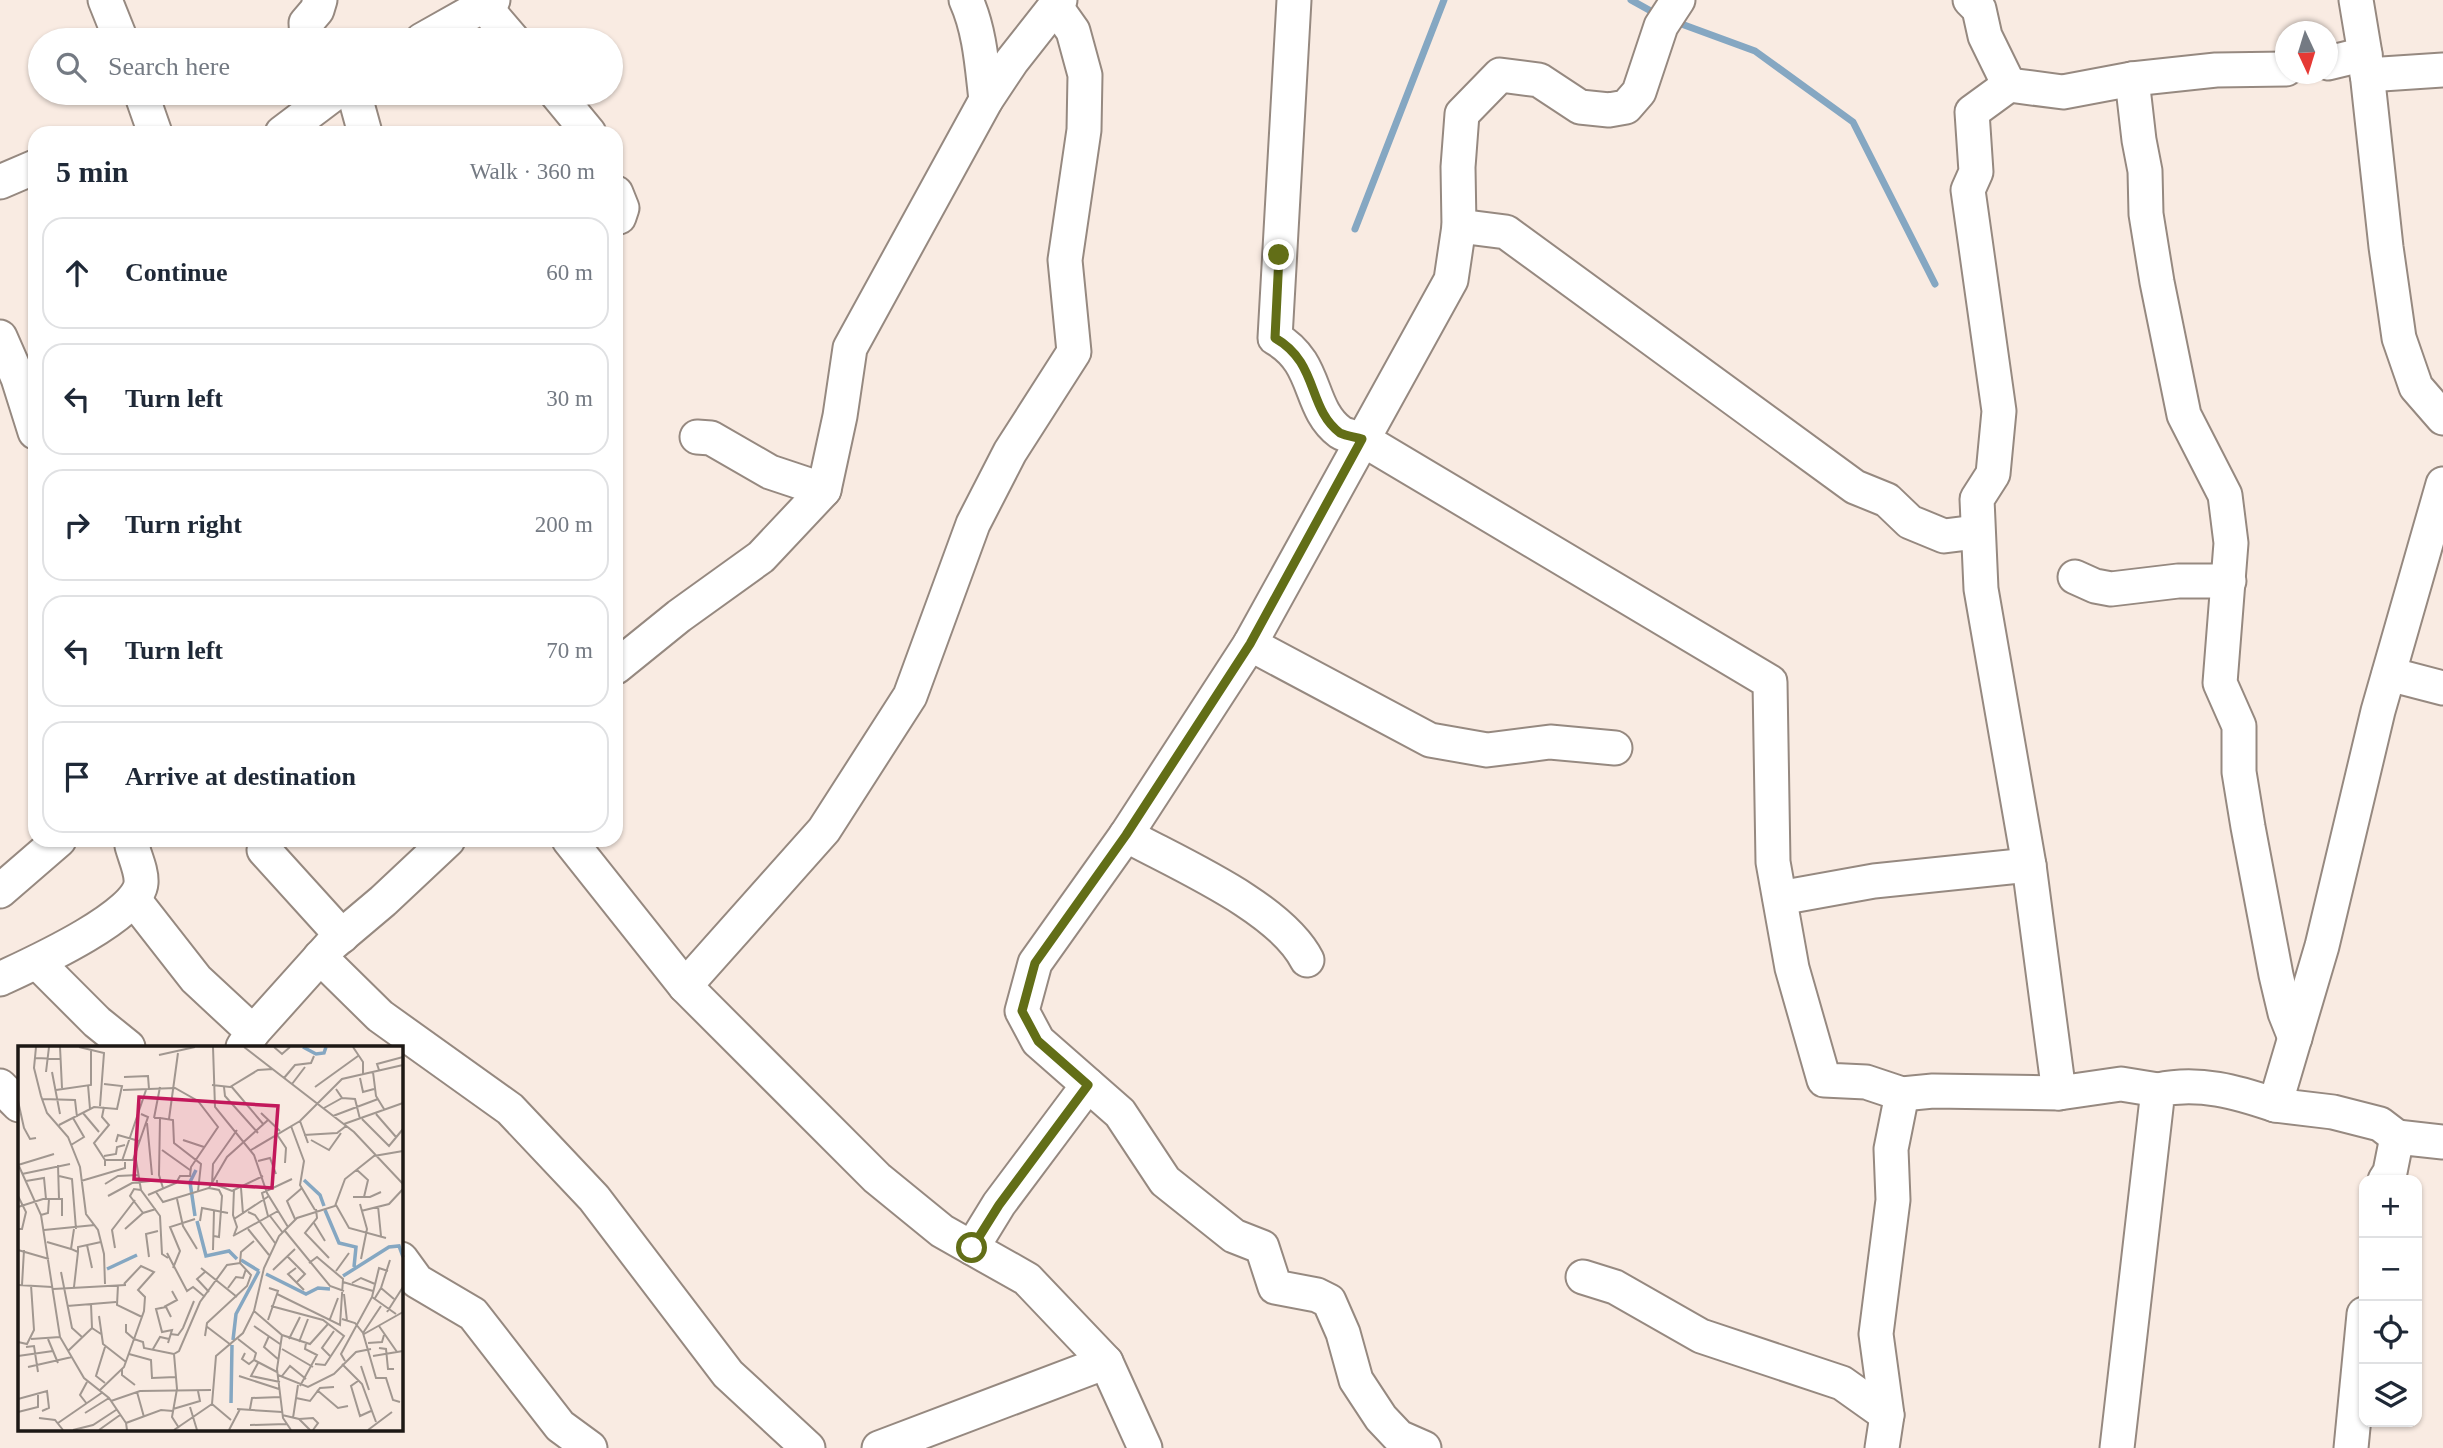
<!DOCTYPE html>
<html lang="en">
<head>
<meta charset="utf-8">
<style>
	body { margin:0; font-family:"Times New Roman",serif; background:#f2f2f3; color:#1f2937 }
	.controls { position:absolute; right:21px; bottom:21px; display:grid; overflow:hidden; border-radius:14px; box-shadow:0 2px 5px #0004 }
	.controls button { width:63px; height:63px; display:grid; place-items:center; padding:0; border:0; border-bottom:2px solid #e0e1e3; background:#fff; color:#1f2937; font:35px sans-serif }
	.compass { position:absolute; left:2275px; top:21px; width:63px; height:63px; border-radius:50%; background:#fff; box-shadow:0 2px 5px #0004; rotate:176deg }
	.stop { position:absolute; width:21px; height:21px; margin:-16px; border:5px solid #626e17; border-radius:50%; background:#fff }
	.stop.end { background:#626e17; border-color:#fff; box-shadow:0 2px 7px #0008 }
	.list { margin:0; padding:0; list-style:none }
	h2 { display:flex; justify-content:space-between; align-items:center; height:91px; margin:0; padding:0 28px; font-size:30px }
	h2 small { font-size:23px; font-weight:400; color:#747a83 }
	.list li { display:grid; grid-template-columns:46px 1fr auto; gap:21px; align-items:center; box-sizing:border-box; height:112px; margin:0 14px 14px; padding:0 14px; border:2px solid #e0e1e3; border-radius:21px }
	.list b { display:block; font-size:26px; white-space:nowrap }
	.list em { font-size:23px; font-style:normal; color:#747a83 }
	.icon { flex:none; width:38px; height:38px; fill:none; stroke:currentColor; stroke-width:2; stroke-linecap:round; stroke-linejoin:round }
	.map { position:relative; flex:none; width:2443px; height:1448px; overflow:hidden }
	.search { position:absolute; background:#fff; box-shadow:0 2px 5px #0004; left:28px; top:28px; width:595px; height:77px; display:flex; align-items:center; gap:18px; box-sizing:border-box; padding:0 24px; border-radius:38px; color:#747a83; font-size:26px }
	.panel { position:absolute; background:#fff; box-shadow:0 2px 5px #0004; left:28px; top:126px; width:595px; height:721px; border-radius:21px }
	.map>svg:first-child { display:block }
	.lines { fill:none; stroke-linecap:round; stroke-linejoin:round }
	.stream { stroke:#85a7c2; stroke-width:7 }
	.minor-casing { stroke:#968980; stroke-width:37 }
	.minor { stroke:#fff; stroke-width:33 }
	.route { stroke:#626e17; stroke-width:9 }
	.inset-river { fill:none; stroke:#85a7c2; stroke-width:3.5 }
	.inset-road { fill:none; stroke:#a19790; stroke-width:2 }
	.view { fill:#c2185b; fill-opacity:0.15; stroke:#c2185b; stroke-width:3.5 }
	.inset-edge { fill:none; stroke:#1d1815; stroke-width:3.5 }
</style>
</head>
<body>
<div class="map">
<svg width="2443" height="1448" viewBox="0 0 2443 1448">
	<rect width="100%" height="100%" fill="#f9ebe2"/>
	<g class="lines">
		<g class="stream">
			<path d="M1631,0l27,15"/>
			<path d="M1676,22l79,29 98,71 82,162"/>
			<path d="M1355,229l89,-229"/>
		</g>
		<defs>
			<g id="minor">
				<path d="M105,0l16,40"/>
				<path d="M966,0c14,31 16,66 20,100"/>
				<path d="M1294,0l-19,338c44,25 32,69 65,94 6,4 15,5 22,7l408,243 3,180 19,106 32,112 42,2 36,12 31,-3 126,2"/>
				<path d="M1970,0l9,9 6,27 24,49 -37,27 4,60 -8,18 31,221 -6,63 -16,25 4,90 48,276 30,228 62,-9 37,6"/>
				<path d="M2356,0l9,54 21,193 13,91 17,49 27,31"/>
				<path d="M484,6l29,34"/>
				<path d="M307,40l-1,-17 11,-13 3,-10"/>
				<path d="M422,40l71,-40"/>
				<path d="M2328,63l37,-9"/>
				<path d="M2367,75l76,-5"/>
				<path d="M2132,79l7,61 6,31 1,43 11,68 27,133 41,80 6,48 -11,140 19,43v46l9,55 28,148 9,38 10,25"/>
				<path d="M2009,85l54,7 69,-13 84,-9 70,-1"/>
				<path d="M141,93l14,40"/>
				<path d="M354,93l11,40"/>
				<path d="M556,93l33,40"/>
				<path d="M282,133l53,-40"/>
				<path d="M0,182l35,-15"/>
				<path d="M616,193l6,15 -3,9 -3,1"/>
				<path d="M1459,226l47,6 349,255 32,13 23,22 34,14 24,-3 10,7"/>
				<path d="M0,337l18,41 17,54"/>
				<path d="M697,437l14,1 59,34 54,18"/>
				<path d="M2075,577l20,9 16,3 67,-8h51"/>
				<path d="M1250,644l180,96 57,10 63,-8 65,6"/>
				<path d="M616,667l63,-51 82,-59 63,-67 16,-74 10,-68 136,-248 26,-39 48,-61"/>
				<path d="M2389,674l54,14"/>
				<path d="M1126,835c53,29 154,72 181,125"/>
				<path d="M569,840l116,146 192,192 65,53 85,48 79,83 39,86"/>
				<path d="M264,850l78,86"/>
				<path d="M0,891l59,-51"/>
				<path d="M1780,898l94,-17 155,-16"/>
				<path d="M135,901l61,78 57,53"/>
				<path d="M320,957l60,59 130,93 84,89 134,176 80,74"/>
				<path d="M37,962l60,60 31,25"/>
				<path d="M0,979c30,-14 139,-63 141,-96 1,-11 -6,-26 -9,-37l3,-6"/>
				<path d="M685,986l139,-156 86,-134 63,-172 37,-72 64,-100 -9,-92 19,-130 1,-55 -12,-44 -17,-24"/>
				<path d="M243,1047l10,-15 79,-88 51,-43 65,-61"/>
				<path d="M0,1086l19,19"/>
				<path d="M2397,1137l-17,-13 -47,-12 -58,-7 47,-159 56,-235 65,-227"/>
				<path d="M2385,1180l5,-8 7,-35 46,5"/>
				<path d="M972,1248l27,-44 89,-119"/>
				<path d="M401,1259l16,22 56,33 87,112 30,22"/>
				<path d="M1583,1277l32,10 86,49 141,47 45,32"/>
				<path d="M879,1448l227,-86"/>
				<path d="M1424,1448l-25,-11 -18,-19 -25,-38 -13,-47 -14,-32 -12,-6 -42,-8 -13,-40 -28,-11 -69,-55 -45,-68 -82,-72 -16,-30 13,-48 91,-128 124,-191 201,-364 8,-54 -1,-59 4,-53 38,-39 39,5 41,27 29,3 17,-3 13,-15 22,-66 17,-26"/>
				<path d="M1882,1448l5,-33 -11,-81 17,-134 -2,-51 11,-55"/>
				<path d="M2117,1448l41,-358c41,-9 79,2 117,15"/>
				<path d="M2351,1448l13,-134"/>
			</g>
		</defs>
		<use href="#minor" class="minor-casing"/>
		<use href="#minor" class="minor"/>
	</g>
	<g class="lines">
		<path class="route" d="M972,1248l27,-43 89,-120 -50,-44 -16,-30 13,-48 91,-128 124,-191 112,-205c-7,-2 -16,-3 -22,-6 -33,-25 -21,-70 -65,-95l4,-83"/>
	</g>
	<g transform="translate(18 1046)">
		<rect width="385" height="385" fill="#f9ebe2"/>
		<path class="inset-river" d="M285,1l13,7 8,-1 2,-6M286,134l16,15 4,11M307,164l14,33 17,4 -2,20M177,170l-5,-34 6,-12M179,175l9,35 23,-5 8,8M223,214l18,11M89,223l30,-14M248,228l40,20 12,-6 12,1M325,230l46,-29 10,-1 4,11M215,294l3,-26 23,-43M213,357l1,-58"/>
		<path class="inset-road" d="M18,1l-2,21 7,28 6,17 21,24 12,30 6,47 12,16 6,24 1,30M42,1l2,41M61,1l25,6 -4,53M195,1l2,60 39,48 13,38 21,34M226,1l110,85 49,52M256,1l8,7 8,-7M335,1l10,15v14M141,9l36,-8M17,12l25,1M361,24l-2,-6 26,-7M28,26l3,-25M34,26l8,42M355,26l3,24 8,13M106,31l24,-1 1,13M266,32l11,-13 16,-2 3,-7M342,32l3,14 11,-3M274,38l13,-17M70,39l2,24M194,39l18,2 28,-17 15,-1M213,40l33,39M206,41l1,9 33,37M297,41l43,-31M38,44l35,-5v-34M105,44l52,-2 23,13 20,26 -27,40 -1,9h-10l-4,7 -28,12M324,52l13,1 5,20M24,53l33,1 2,17M0,55l6,27 6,11 6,-1M86,61l-2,10 7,8 -15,18 11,17M306,62l18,-10 -6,-9M65,67l16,19M243,67l19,18M358,68l20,23M315,70l45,-17M136,72h6l-1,57 4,13M136,72l6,-31M142,72l13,2 1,23 27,21 -3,27M151,73l9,-66M344,73l27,27 14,-17M282,75l8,22M129,77l5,52M326,78l59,-21M41,79l35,-18 23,2 5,-23 -18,-2M273,80l13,35 -4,24 15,25M258,87l10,15 -1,15M286,89l33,-2 9,-7M165,94l21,7M293,94l18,10 12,-17M98,96l2,-7 21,6M53,99l13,-8 -11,-19M144,104l28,20M233,104l49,-29 42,-42 61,-14M117,108l6,36 19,26 2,38 6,4M86,110l12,-2 1,-7 8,-2M104,115l24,-71M240,115l12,-3 6,16M0,118l23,51 19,122 24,41 25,20 17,25M0,119l36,-11M40,119l1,34M87,120v-6h28l15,-43 -7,-3M339,124l11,10 -4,17M4,128l48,-10M41,130l13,3 4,50M199,134v5l15,6 31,-15M8,135l18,-3 2,21M63,135l44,-13v-6M87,138l13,-8 20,-1M194,138l1,-20 24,-34M191,142l10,2 3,6 -3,41 -5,-1M223,142l2,26M123,144l-7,-1 -4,7 13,17M138,146l7,10 46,-14 18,-31 41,-37M0,150l8,16 -4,17h-4M90,150l24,-13 28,-3M335,151h17l11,-5M159,153l6,27 14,23M342,158l7,25 -6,30M318,159l13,23 37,10M360,160l3,30M0,161l25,-8h19v17M298,163l1,9 -12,15 24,25M343,165l28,-7 14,-15M230,166l7,3 20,28M23,169l7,-2 1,-14M250,170l-6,-23 30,-14M252,170l13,17M216,173l35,-23M277,173l-8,-18 15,-13M182,175l2,-13 26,5M296,177l11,18M56,183l-3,20 7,3 -4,35M107,183l18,-16 13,-4M230,183l21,26M26,184l51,-5M267,185l45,55 14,5M216,189l3,-8 -4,-12 1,-26M215,190l45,-25M29,196l24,7M69,199l5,23M97,202l-3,-18 23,-30M0,204l31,9M195,204l1,-40M60,206v-5l23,-5M149,207l20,38 6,-4 12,10M269,210l18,18 -8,8M131,211l-3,-23 12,-3M222,217l1,-11 13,-11M155,222l7,-17 -10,-24 25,-8M183,222l36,29M278,222l-8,6 16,16M255,224l22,-21M188,225l-9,8 12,13M318,225l13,-18M43,226l11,56 10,9M325,236l30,9M334,237l9,-5 14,6M106,238l17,-18 13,6 -16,18 7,7 -1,14 -10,28 -8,-7v-8M0,239l34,2M4,239l2,-35M100,239l-1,20 25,12M210,242l8,-11 7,1 3,-9M363,242l9,-28M35,243l73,-4M259,248l63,31 3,-46 -26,-22 -8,6M326,248l3,27M354,251l24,17M357,252l6,-10 13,11M73,258l1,24 9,6M49,260l49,-4M253,260l52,14 21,16 -19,29 -10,-1M146,261l13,-7 -5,-9M236,265l28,24 28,9 18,-20M369,266l16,-25M81,270l4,28 23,18M312,273l8,-21M324,273l13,4 8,10 13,45h10l7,22 7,2M250,274l10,-29 -9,-3M188,280l25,19M236,280l26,18M361,280l18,26M345,287l18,-27M152,288l8,1 5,-7 11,-27M346,288l39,-22M264,289l-5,34 6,49 8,12M251,290l-5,11 15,13M13,293l29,-2M30,293l10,24M220,293l18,14 -2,7 23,12M271,293l11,-22M0,296l9,2 7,-14 -3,-45M281,296l9,-23M150,297l4,-13 -10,2 -6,-23 10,-2 5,10M350,297l14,-1 2,-7M8,301l8,-1 4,26M361,302l7,1 2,20h6M135,303l7,-12 9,2M264,303l31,18M50,305l24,-23M227,307l-3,6 7,5 5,-4M111,308l22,6 1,18 24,-1M0,310l35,-5M355,310l30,-5M313,311l-9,-9 12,-17M327,315l-4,-7 31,-57 7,-29 9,3M240,317l-7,13 29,6M324,318l20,20 14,38M343,320l8,24M10,321l44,-10M104,323v6l13,10M260,329l30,12 26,-13 22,-22 15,-3M221,330l40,13M264,330l8,-10 16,13M340,335l-7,5 9,30 11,-5M87,337l-9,-7 9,-29M282,340l17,-31 -12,-6 1,-6M82,344l24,-23 10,-28 9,3 1,6 30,6M299,344l21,18 10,-2M119,346l7,25M278,352l14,3 10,-13 14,-1M0,353l29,-8 2,17 -7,3M93,355l29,-10 71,-1M69,358l-7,-9 7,-13M194,358l19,16M172,361l7,23M155,363l27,-8 -2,-10M219,363l45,3M232,363l2,-11 29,-1M0,366l20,-5v-12M67,367l24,-15M264,369l17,4 11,11M21,372l16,2 8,10M275,372l5,-33M281,373l14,-1 5,5 -5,7M40,377l45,-31M232,379l37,-1M161,382l-7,-11 5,-28 -3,-35 5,-3 21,-49 27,-37 13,-2 11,12 -4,11 -40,37 -2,13M55,384l20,-5 23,-15M81,384l21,-15M109,384l-1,-7 35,-13 12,1M156,384l38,-26 4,-48 27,-23 11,-22 10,-43 15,-32 18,-18 38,-12 10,-27 29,-23 29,-5M211,384l11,-21M350,384l24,-18"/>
		<path class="view" d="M121,51l139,9 -6,82 -138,-9z"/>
		<rect width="385" height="385" class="inset-edge"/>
	</g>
</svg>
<div class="controls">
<button>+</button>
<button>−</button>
<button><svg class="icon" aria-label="locate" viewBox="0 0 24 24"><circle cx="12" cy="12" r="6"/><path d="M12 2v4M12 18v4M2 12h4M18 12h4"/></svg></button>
<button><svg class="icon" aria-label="layers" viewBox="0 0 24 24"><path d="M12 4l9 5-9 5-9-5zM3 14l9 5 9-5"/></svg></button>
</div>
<svg class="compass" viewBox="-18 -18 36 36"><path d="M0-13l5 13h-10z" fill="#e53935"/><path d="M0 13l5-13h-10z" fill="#747a83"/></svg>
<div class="stop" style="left:972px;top:1248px"></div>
<div class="stop end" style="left:1279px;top:255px"></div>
<div class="search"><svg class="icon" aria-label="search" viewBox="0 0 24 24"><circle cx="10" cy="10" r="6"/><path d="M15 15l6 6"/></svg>Search here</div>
<section class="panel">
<h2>5 min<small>Walk · 360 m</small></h2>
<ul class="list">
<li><svg class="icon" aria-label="ahead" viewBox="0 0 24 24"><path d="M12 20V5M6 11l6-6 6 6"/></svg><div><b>Continue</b></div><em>60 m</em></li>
<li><svg class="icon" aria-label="left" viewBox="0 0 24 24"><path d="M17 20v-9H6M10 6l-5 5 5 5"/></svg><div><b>Turn left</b></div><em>30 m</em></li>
<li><svg class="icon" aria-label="right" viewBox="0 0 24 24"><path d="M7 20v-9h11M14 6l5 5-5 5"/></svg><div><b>Turn right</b></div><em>200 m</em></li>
<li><svg class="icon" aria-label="left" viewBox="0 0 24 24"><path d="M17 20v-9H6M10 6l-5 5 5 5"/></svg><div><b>Turn left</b></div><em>70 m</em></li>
<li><svg class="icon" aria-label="arrive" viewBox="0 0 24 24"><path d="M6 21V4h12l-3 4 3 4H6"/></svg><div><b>Arrive at destination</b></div></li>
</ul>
</section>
</div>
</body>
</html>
